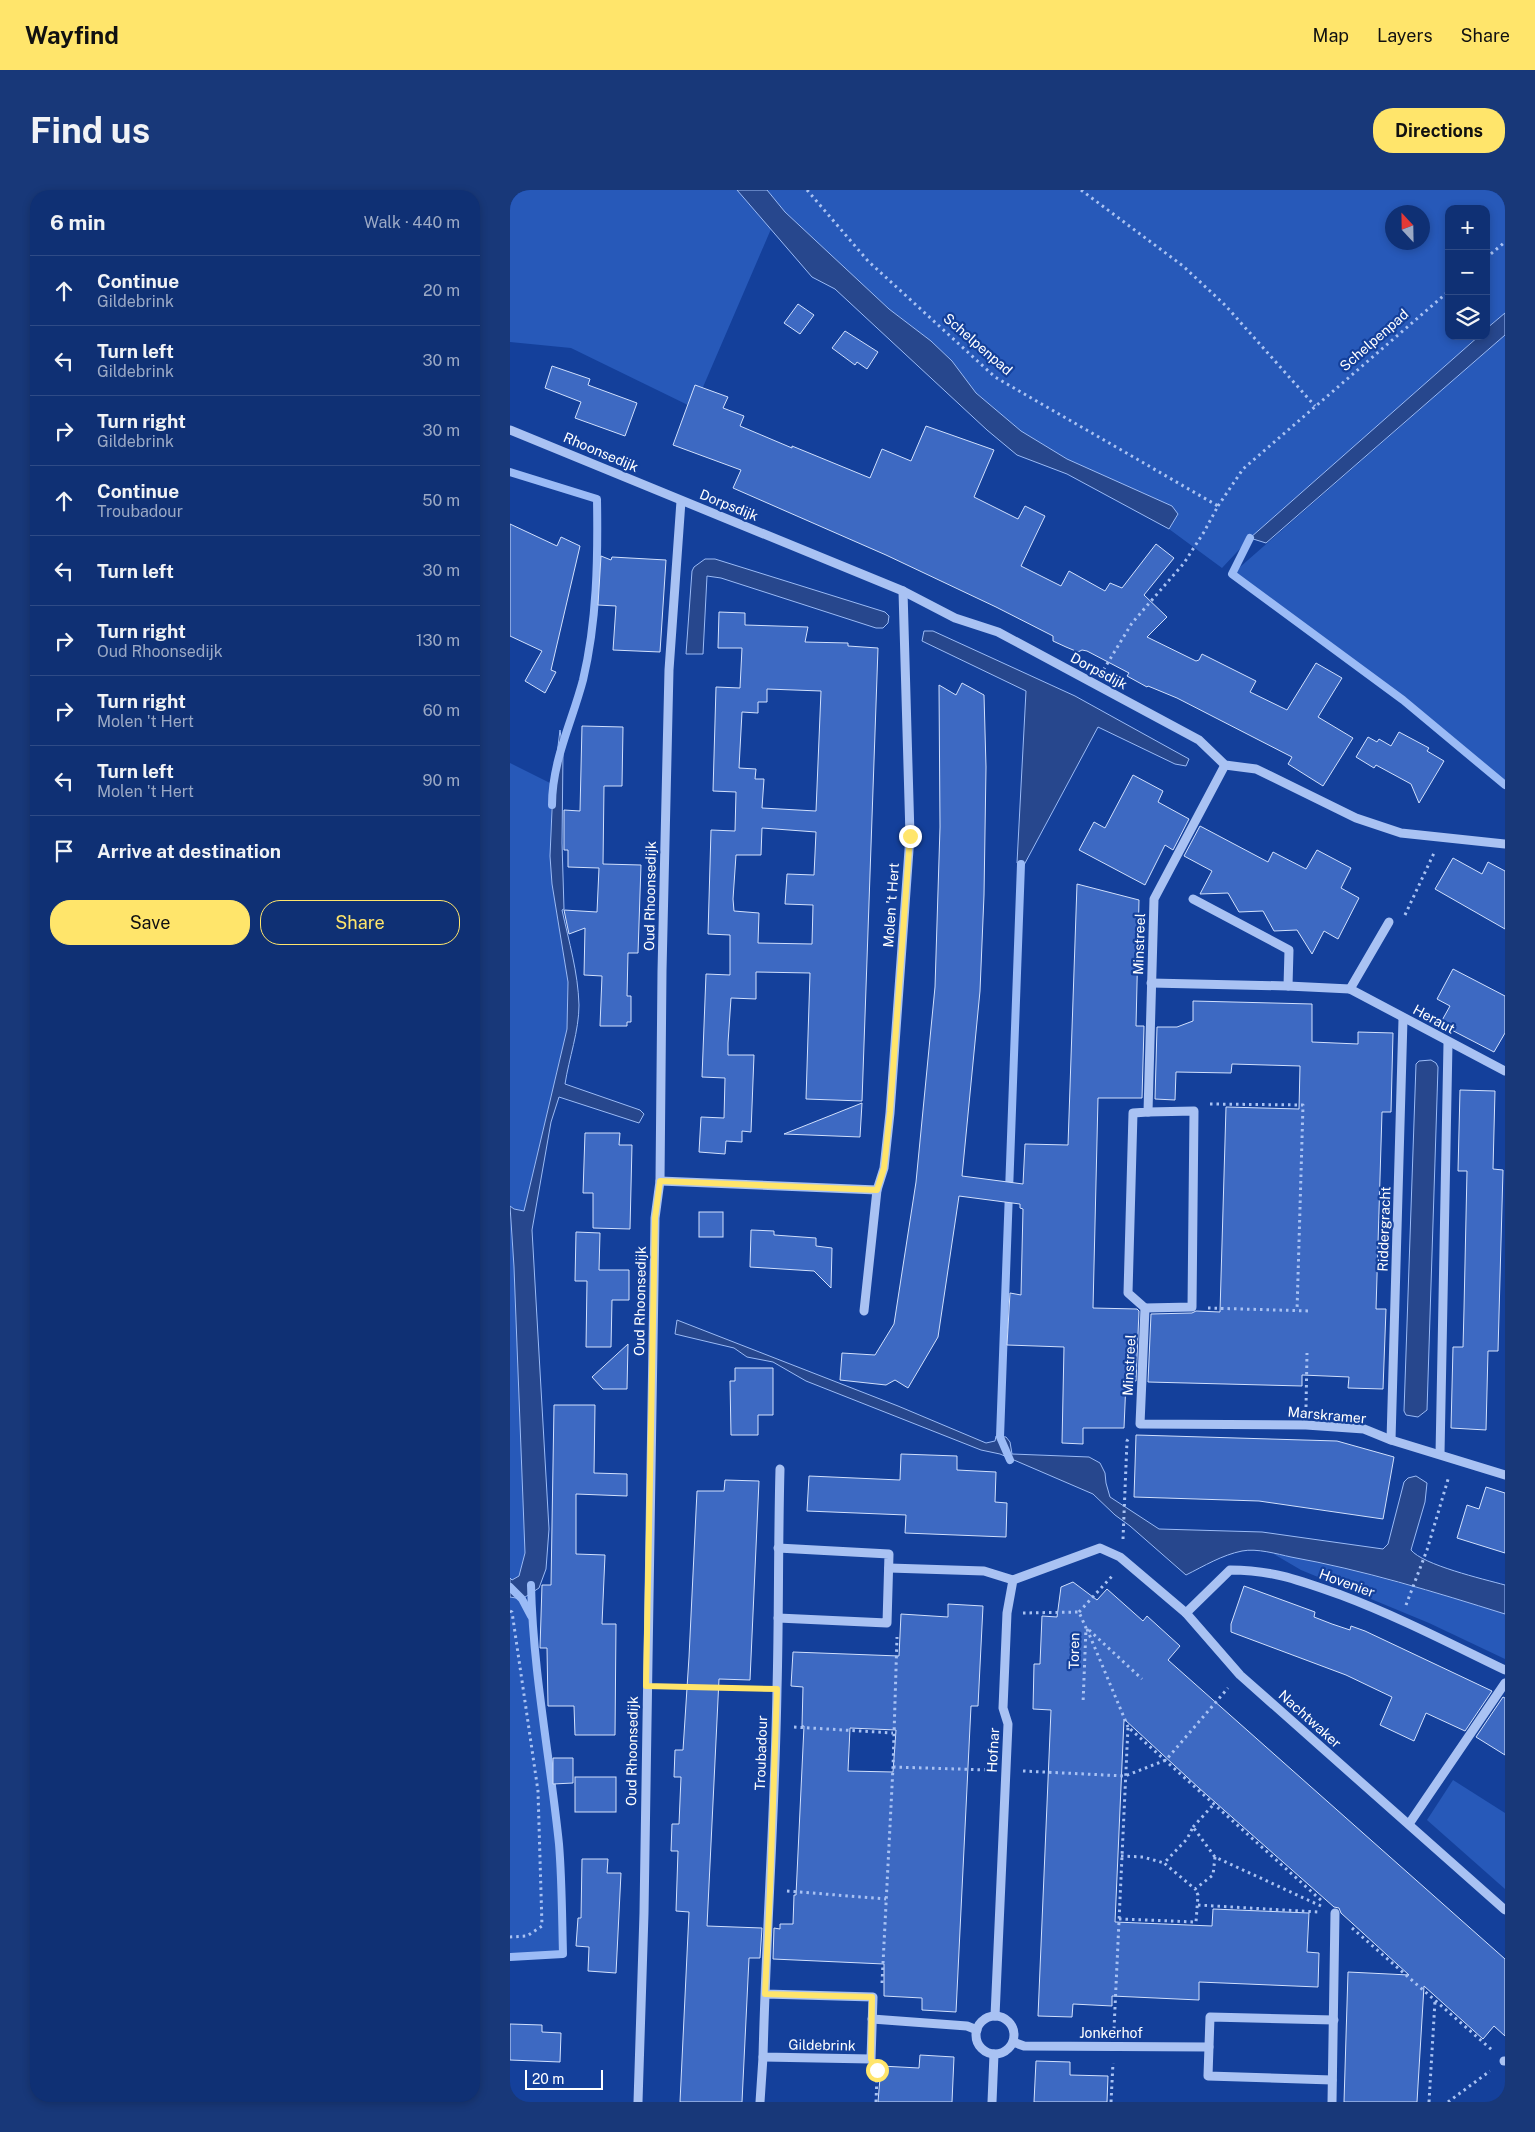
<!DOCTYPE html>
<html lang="en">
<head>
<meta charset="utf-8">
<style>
	body { margin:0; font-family:"Public Sans",sans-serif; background:#183879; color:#f1f3f6 }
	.controls { position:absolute; right:15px; top:15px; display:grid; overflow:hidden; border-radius:10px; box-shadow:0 2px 8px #0003 }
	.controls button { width:45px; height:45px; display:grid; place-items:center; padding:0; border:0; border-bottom:1px solid #2f4b86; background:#0f3074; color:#f1f3f6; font:25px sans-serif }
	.compass { position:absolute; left:875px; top:15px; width:45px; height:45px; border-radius:50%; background:#0f3074; box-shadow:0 2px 8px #0003; rotate:338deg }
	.scale { position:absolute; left:15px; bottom:12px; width:78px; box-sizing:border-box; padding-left:5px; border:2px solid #fff; border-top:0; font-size:14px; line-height:18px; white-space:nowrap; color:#fff; -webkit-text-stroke:4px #14409b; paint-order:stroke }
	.stop { position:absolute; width:15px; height:15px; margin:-11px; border:4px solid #ffe56b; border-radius:50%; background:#fff }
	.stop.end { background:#ffe56b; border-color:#fff; box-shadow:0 1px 5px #0008 }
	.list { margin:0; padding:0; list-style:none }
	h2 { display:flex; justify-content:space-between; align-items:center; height:65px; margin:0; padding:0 20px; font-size:21px }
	h2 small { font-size:16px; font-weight:400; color:#9ba9c5 }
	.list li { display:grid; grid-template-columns:32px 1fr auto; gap:15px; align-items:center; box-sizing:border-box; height:70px; padding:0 20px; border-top:1px solid #2f4b86 }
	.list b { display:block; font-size:19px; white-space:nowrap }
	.list p { margin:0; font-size:16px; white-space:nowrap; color:#9ba9c5 }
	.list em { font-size:16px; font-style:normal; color:#9ba9c5 }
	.actions { display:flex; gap:10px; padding:15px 20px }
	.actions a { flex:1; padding:11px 0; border:1px solid #ffe56b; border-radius:20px; text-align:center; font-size:18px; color:#ffe56b }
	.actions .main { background:#ffe56b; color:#111 }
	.icon { flex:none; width:28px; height:28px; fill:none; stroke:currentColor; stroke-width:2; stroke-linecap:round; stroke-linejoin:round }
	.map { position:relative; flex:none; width:995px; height:1912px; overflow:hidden; border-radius:20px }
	header { display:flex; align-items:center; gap:30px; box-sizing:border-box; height:70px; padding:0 25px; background:#ffe56b; color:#111 }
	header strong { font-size:24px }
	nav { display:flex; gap:28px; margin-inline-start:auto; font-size:18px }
	.intro { display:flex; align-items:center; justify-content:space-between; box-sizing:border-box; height:120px; padding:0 30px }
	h1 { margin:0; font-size:35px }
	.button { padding:12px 22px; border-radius:20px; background:#ffe56b; color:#111; font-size:18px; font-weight:700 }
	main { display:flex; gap:30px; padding:0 30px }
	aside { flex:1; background:#0f3074; border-radius:20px; box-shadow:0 2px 8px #0003 }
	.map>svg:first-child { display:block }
	.green { fill:#2759b9; fill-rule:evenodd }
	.water { fill:#27478d; stroke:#9bbbf6 }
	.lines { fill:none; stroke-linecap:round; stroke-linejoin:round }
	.stream { stroke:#9bbbf6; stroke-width:8 }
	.building { fill:#3d69c2; stroke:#d1e0fd; fill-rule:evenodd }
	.path { stroke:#a9c2f3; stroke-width:3; stroke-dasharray:2.5 4; stroke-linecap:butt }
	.minor { stroke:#a9c2f3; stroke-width:9 }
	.route { stroke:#ffe56b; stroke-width:6 }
	.labels { text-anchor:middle; stroke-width:4.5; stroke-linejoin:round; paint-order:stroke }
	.street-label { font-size:14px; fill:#fff; stroke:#14409b }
</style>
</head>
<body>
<header>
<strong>Wayfind</strong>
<nav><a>Map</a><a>Layers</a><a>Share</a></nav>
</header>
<div class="intro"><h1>Find us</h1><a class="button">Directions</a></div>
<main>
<aside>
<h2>6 min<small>Walk · 440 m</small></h2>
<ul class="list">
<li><svg class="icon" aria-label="ahead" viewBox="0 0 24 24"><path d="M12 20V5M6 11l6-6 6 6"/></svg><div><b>Continue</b><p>Gildebrink</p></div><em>20 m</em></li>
<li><svg class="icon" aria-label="left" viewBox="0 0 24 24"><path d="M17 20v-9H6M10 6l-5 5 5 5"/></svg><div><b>Turn left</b><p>Gildebrink</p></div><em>30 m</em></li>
<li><svg class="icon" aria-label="right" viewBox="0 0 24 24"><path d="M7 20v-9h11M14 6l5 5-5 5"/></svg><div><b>Turn right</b><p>Gildebrink</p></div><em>30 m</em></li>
<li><svg class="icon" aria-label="ahead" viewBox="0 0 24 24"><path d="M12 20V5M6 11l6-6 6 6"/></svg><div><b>Continue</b><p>Troubadour</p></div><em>50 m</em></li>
<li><svg class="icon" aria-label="left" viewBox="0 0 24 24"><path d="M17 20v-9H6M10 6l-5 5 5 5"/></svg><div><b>Turn left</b></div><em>30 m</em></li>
<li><svg class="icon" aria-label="right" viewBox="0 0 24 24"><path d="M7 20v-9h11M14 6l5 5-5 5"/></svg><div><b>Turn right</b><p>Oud Rhoonsedijk</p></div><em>130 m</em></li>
<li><svg class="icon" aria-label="right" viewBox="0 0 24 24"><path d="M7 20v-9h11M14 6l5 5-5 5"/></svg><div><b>Turn right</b><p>Molen 't Hert</p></div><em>60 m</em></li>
<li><svg class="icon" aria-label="left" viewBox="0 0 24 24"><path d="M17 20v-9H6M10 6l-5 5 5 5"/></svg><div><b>Turn left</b><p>Molen 't Hert</p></div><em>90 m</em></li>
<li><svg class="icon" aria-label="arrive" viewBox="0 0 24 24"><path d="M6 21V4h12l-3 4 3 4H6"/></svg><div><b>Arrive at destination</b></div></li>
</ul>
<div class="actions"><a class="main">Save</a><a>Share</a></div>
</aside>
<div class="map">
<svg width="995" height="1912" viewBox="0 0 995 1912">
	<rect width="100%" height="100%" fill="#14409b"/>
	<g class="green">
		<path d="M0,0h227l34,39 -77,179 -123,-60 -61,-6z"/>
		<path d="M257,0h738v123l-19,16v-120h-37v127h30l-229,202 -28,30 -53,-39 9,-15 -111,-55 -46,-28 -45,-38 -24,-32 -21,-20 -42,-32 -104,-97zM882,22h30v30h-30z"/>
		<path d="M995,145v450l-102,-85 -171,-126z"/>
		<path d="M0,573l42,21 -2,72 2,28 16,98 -1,47 -43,182 -10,-2 -4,-3z"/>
		<path d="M0,1027l4,50 11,286 -6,23 -7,4 -2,-2z"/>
		<path d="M762,1363c79,15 157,37 233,61v45l-76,-36 -128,-53z"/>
		<path d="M0,1407l12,2 10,19 13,122 14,105 4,109 -53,3z"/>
		<path d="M943,1590l52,33v76l-78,-69z"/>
	</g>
	<g class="water">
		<path d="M227,0h30l18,22 104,97 42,32 21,20 24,32 45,38 46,28 105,47 6,8 -9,15 -102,-55 -50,-19 -30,-25 -152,-141 -23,-12z"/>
		<path d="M995,123v22l-239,208 -16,-5 229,-202h7v-7z"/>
		<path d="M195,369h10l170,53 4,4 -1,7 -5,5h-7l-155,-50 -14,-2 -4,78h-17l6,-83 2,-4z"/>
		<path d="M414,441h9l142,65 114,63 -3,7 -11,-2 -77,-37 -74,138 -7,-2 9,-172 -104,-50z"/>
		<path d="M50,540l2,14 -3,3 1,3 3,2 -1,91 2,66 -2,1c7,32 16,62 17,95 0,26 -10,53 -14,79l75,26 4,4 -5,9 -80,-26 -8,25 -19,108 17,299 -3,40 -7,19 -17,11 -12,-2v-19l2,2 7,-4 6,-23 -11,-286 -4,-61 4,3 10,2 43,-182 1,-47 -16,-98 -2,-28 3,-69z"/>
		<path d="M921,870l5,3 2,4 -11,343 -9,7 -12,-2 -2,-4 12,-347 3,-3z"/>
		<path d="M167,1130l221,86 88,37 9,-2 1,-5 10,1 4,5 2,12 77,3 11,6 5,10 1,10 4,14 49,32 103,3 121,17 5,-5 16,-62 4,-4 8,-2 11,7 -2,19 -14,48c12,15 72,29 94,35v29c-70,-22 -142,-44 -214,-57 -14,-3 -34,-9 -49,-6 -20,4 -38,15 -56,24l-56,-49 -15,-11 -22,-21 -93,-40 -19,-4 -175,-69 -33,-19 -26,-5 -13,-9 -59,-14z"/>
	</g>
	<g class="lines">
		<g class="stream">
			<path d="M0,282l87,27c1,61 0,122 -14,181 -11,42 -31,81 -31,125"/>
			<path d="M740,348l-18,36 171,126 102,85"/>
			<path d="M500,1270l-10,-23 21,-573"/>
			<path d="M0,1397l12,12 9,17"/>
			<path d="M0,1767l53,-3c-1,-36 -1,-74 -4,-110 -9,-87 -26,-172 -28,-259"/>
		</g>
	</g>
	<g class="building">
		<path d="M288,114l16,11 -14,19 -16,-11z"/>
		<path d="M335,141l33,21 -11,17 -10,-7 -2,3 -23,-17z"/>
		<path d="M42,176l38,13 -2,6 49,18 -12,33 -50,-18 6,-16 -36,-14z"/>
		<path d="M185,195l33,12 -5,11 21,8 -4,10 52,22v-2l78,32 12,-29 29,12 15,-35 68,24 -20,47 44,22 7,-13 20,10 -24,50 40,20 8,-15 36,20 5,-8 12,5 34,-44 18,14 -30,37 23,22 -20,20 49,24 3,-1 3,-6 54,27 -6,11 37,18 29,-47 26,15 -24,39 35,21 -30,48 -35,-22 4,-7 -115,-59 -29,-12 -1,1 -20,-11 2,-3 -42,-22 -5,-1 -4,2 -12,-5 -13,-6v-5l-57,-29 -110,-52 -153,-67 8,-18 -68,-25z"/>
		<path d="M0,334l47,22 4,-9 19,9 -29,124 5,2 -11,21 -20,-12 17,-30 -32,-15z"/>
		<path d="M91,366l10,4 1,-3 54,3 -6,92 -47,-2 3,-44 -18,-1z"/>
		<path d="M209,422l26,1v12l63,2 -3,15 43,1v3l30,2 -16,453 -56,-2 4,-126 -54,-1v27l-25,-1 -3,45v12h26l-3,77 -9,-1v11l-16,-1 -1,13 -26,-2 2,-35 23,1 1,-40 -23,-1 4,-103 24,1v-40l-22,-1 3,-104 24,1 1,-39 -23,-1 3,-104 24,1 2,-40h-24zM257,499l54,2 -5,120 -54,-3 2,-29h-9l1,-10 -17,-1 3,-56 16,1v-11h9zM252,638l54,4 -2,43 -27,-1 -2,30 28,1 -1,39 -54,-1 1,-30 -25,-2 -1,-12 3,-44h25z"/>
		<path d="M452,493l22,12 2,72 -2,128 -4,96 -18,185 61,8 2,-40 43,1 9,-261 62,16 -3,126h8l-2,72h-44l-5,210 44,1 2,2 -3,70h-10l-2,47h-41v16l-21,-1 2,-96 -57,-2 3,-52 11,2 2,-86 -3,-1v-4l-61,-8 -21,141 -30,51 -13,-8 -9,5 -46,-5 2,-27 33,2 19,-31 22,-142 19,-195 5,-160 -1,-142 17,10z"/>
		<path d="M72,536l41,1 -1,59h-18l-1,78 38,1 -3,88h-10l-1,43h4v26h-4v4h-27l2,-50 -18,-1 1,-47 -16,6 -5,-24 33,2 2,-44 -31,-1v-17h-4v-40l16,1z"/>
		<path d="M889,542l30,16 -2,3 17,10 -25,42 -8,-19 -35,-19 -2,3 -18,-11 12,-20 9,5 2,-3 12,7z"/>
		<path d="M623,585l30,16 -5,11 31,17 -16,31 -8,-5 -20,40 -66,-35 15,-28 11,6z"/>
		<path d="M690,636l68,36 5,-10 33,17 11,-19 34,18 -10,20 18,10 -21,41 -14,-8 -12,23 -15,-24 -23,1 -11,-20 -24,1 -11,-19 -28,1 12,-23 -28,-15z"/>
		<path d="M943,668l29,16 6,-12 17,9v58l-70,-40z"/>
		<path d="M943,779l52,27v37l-11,19 -54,-28 10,-18 -13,-7z"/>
		<path d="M683,811l119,3v38l46,2v-12l35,1 -2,79h-9l-3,99 -3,98h10l-3,80 -35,-1 1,-11 -47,-2v11l-154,-4 3,-68 41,-1 4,-2 24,1 6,-205 73,2 1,-43 -68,-2 -1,9 -55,-1 -1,28 -20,-1 2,-72h20l16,-6z"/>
		<path d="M950,900l35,1 -2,78 10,1 -5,181h-10l-2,79 -35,-2 2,-81h10l1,-38 3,-138h-9z"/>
		<path d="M352,913l-2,34 -76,-3z"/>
		<path d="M75,943h35l-1,12h13l-2,84 -37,-1v-35h-10z"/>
		<rect x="189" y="1022" width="24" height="25"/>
		<path d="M241,1040l23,1v4l42,3v8l16,2 -1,40 -17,-17 -64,-4z"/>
		<path d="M66,1042l24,1 -1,37h30v30h-17l-1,47h-25l1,-66h-12z"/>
		<path d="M118,1154l-1,45h-24l-11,-12z"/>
		<path d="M225,1178h38v47h-15v20h-27l-1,-54h5z"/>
		<path d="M44,1215h41l-1,68 33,1v22l-51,-2v60l29,1 -3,69h14l-1,111h-40l-1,-29h-26l-1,-58h-7l2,-63h9z"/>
		<path d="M626,1245l201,6 57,16 -11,62 -124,-18 -125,-4z"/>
		<path d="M391,1264l56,2v14l39,2 -1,30 12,1 -1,34 -101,-4 1,-18 -99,-4 2,-35 91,4z"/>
		<path d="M215,1290l34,1 -9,199 -31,-1 -12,247 55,2 -2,30h-11l-7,144h-62l9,-190 -13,-1 2,-60h-7l1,-27h7l2,-47h-7l1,-27h8l6,-93 8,-166h27z"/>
		<path d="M976,1297l19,6v60l-48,-15 10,-33 12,4z"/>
		<path d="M563,1392l24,18 10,-11 36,32 4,-5 33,30 -12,14 337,299v77l-11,-10 -11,13 -59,-53 -7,116h-73l4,-130 61,3 -68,-62 -2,-5 -5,-1 -135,-119 -75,-69 -9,203 97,4 1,-17 96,4 -2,39 12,1 -1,34 -119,-5v18l-87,-4v10l-39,-2 -1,13 -34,-1 13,-306 -18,-1 1,-45h6l2,-48 15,1 4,-30z"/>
		<path d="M734,1396l71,26 -1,5 18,7 18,6 1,-4 14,5 127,60 -27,40 -39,-18 -12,28 -34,-16 12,-28 -46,-22 -115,-43v-8z"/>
		<path d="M438,1414l35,2 -5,100h-7l-15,306 -34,-2v-12l-38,-2v-32l-111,-5 1,-31 6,1v-5h13l1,-29h2l8,-169h-2l1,-39 -12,-1 2,-34 106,4 2,-42 47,3zM340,1538l46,2 -3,42 -45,-1z"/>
		<path d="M993,1507l2,1v57l-29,-18z"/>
		<path d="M43,1568h20v25l-20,1z"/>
		<rect x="65" y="1587" width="41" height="35"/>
		<path d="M72,1669h26l-1,14h14l-5,100 -28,-2 1,-24 -13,-1 2,-28h3z"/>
		<path d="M0,1834l32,1v7l19,1 -1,29 -50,-2z"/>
		<path d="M410,1865l34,2 -2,45h-74l3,-36 38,2z"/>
		<path d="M526,1871l34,1v13l38,1 -1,26h-73z"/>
	</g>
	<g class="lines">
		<g class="path">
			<path d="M297,0l61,71 127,116 223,129 -14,26 -20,31 -52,60 -28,46"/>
			<path d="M571,0l102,76 42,39 90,101"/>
			<path d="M976,68l19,-16"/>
			<path d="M708,316l25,-37 206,-178"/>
			<path d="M895,725l29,-62"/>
			<path d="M700,914l93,1 -6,206"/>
			<path d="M698,1118l102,3"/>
			<path d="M796,1217l1,-54"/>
			<path d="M613,1349l4,-98 3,-5"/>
			<path d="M896,1415l21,-55 22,-74"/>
			<path d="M0,1421l2,1 26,179 4,135 -15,10 -17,1"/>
			<path d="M569,1422l35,-38"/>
			<path d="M513,1423l56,-1 7,16 -3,76"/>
			<path d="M577,1439l41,98"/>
			<path d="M579,1440l53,49"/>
			<path d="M155,1496l97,2"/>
			<path d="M284,1537l99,6"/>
			<path d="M383,1577l96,3"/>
			<path d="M513,1581l102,5 41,-16 62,-72"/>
			<path d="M683,1637l21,-23"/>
			<path d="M611,1666l22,1 21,6"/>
			<path d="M705,1667l-2,18 -18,14 -31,-26 23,-24 6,-12 22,30 106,49"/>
			<path d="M277,1701l99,8"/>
			<path d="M688,1715l121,7"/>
			<path d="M609,1729l77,3 2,-27 -3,-6"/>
			<path d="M842,1738l140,122"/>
			<path d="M372,1793l11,-216 4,-130"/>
			<path d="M604,1839l14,-302 195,175"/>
			<path d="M366,1912l1,-27"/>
			<path d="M601,1912l2,-39"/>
			<path d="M919,1912l6,-101"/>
			<path d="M938,1912l42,-31"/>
		</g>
		<g class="minor">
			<path d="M0,240l393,161 52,27 43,14 201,108 26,25 31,4 100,49 45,15 104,11"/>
			<path d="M715,575l-71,134 -6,213 -15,1 -5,180 17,15 -5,116 166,1 58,4 27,11 114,35"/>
			<path d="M683,709l96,51 -1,36"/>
			<path d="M641,793l137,3 62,3 155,82"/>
			<path d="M840,799l39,-67"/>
			<path d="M150,991l217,9"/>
			<path d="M635,1118l47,-1 2,-196 -46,1"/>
			<path d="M354,1121l13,-121 7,-22 6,-55 20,-277 -7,-245"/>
			<path d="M881,1250l12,-421"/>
			<path d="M930,1264l8,-411"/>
			<path d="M379,1378l95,3 29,9"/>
			<path d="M676,1423l44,-43c44,0 71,11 111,25 56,21 110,49 164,75"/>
			<path d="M268,1428l109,5 2,-69 -111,-6"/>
			<path d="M899,1634l96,-141"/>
			<path d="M255,1804l108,3 -2,62 -108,-2c3,-123 12,-245 14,-368 2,-73 1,-146 3,-220"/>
			<path d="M485,1826l13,-292 -5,-16 4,-95 6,-33 87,-32 20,9 66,56 54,62 265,235"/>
			<circle cx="485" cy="1845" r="19"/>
			<path d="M362,1829l95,7 10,4"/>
			<path d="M503,1852l11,4 185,1"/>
			<path d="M994,1871h1"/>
			<path d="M822,1890l-124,-4 2,-59 124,3"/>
			<path d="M128,1912l6,-189 11,-695 5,-37 2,-210 7,-301 12,-169"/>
			<path d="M250,1912l3,-45"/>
			<path d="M482,1912l2,-48"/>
			<path d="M822,1912l3,-189"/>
		</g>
	</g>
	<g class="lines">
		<path class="route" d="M367,1880l-6,-11 1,-62 -107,-3 5,-105 7,-200 -131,-3 9,-468 5,-37 217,9 7,-22 6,-56 20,-276"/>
	</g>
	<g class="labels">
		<g class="street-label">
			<text transform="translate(864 150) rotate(-41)" y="5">Schelpenpad</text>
			<text transform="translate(468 154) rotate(41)" y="5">Schelpenpad</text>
			<text transform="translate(91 262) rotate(23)" y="5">Rhoonsedijk</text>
			<text transform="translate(219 315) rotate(22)" y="5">Dorpsdijk</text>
			<text transform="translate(589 481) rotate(28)" y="5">Dorpsdijk</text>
			<text transform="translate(140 706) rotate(-89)" y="5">Oud Rhoonsedijk</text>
			<text transform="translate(381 715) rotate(-86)" y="5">Molen 't Hert</text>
			<text transform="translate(629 754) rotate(-88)" y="5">Minstreel</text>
			<text transform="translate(924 829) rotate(28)" y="5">Heraut</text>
			<text transform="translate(874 1039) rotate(-88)" y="5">Riddergracht</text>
			<text transform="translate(130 1111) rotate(-89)" y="5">Oud Rhoonsedijk</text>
			<text transform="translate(619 1175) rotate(-87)" y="5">Minstreel</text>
			<text transform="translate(817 1225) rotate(5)" y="5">Marskramer</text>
			<text transform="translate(837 1393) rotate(20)" y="5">Hovenier</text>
			<text transform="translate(564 1461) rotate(-89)" y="5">Toren</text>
			<text transform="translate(800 1529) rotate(42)" y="5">Nachtwaker</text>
			<text transform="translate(483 1560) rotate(-87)" y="5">Hofnar</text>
			<text transform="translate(122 1561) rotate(-89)" y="5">Oud Rhoonsedijk</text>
			<text transform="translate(251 1563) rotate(-88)" y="5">Troubadour</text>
			<text x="601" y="1848">Jonkerhof</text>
			<text transform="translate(312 1855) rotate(1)" y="5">Gildebrink</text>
		</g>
	</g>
</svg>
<div class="controls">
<button>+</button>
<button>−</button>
<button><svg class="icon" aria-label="layers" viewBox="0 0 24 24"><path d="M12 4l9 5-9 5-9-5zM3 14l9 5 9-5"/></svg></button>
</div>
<svg class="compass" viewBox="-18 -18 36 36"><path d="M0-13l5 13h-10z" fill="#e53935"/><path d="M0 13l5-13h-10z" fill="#9ba9c5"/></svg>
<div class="scale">20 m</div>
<div class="stop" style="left:367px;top:1880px"></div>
<div class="stop end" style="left:400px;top:646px"></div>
</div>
</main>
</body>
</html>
